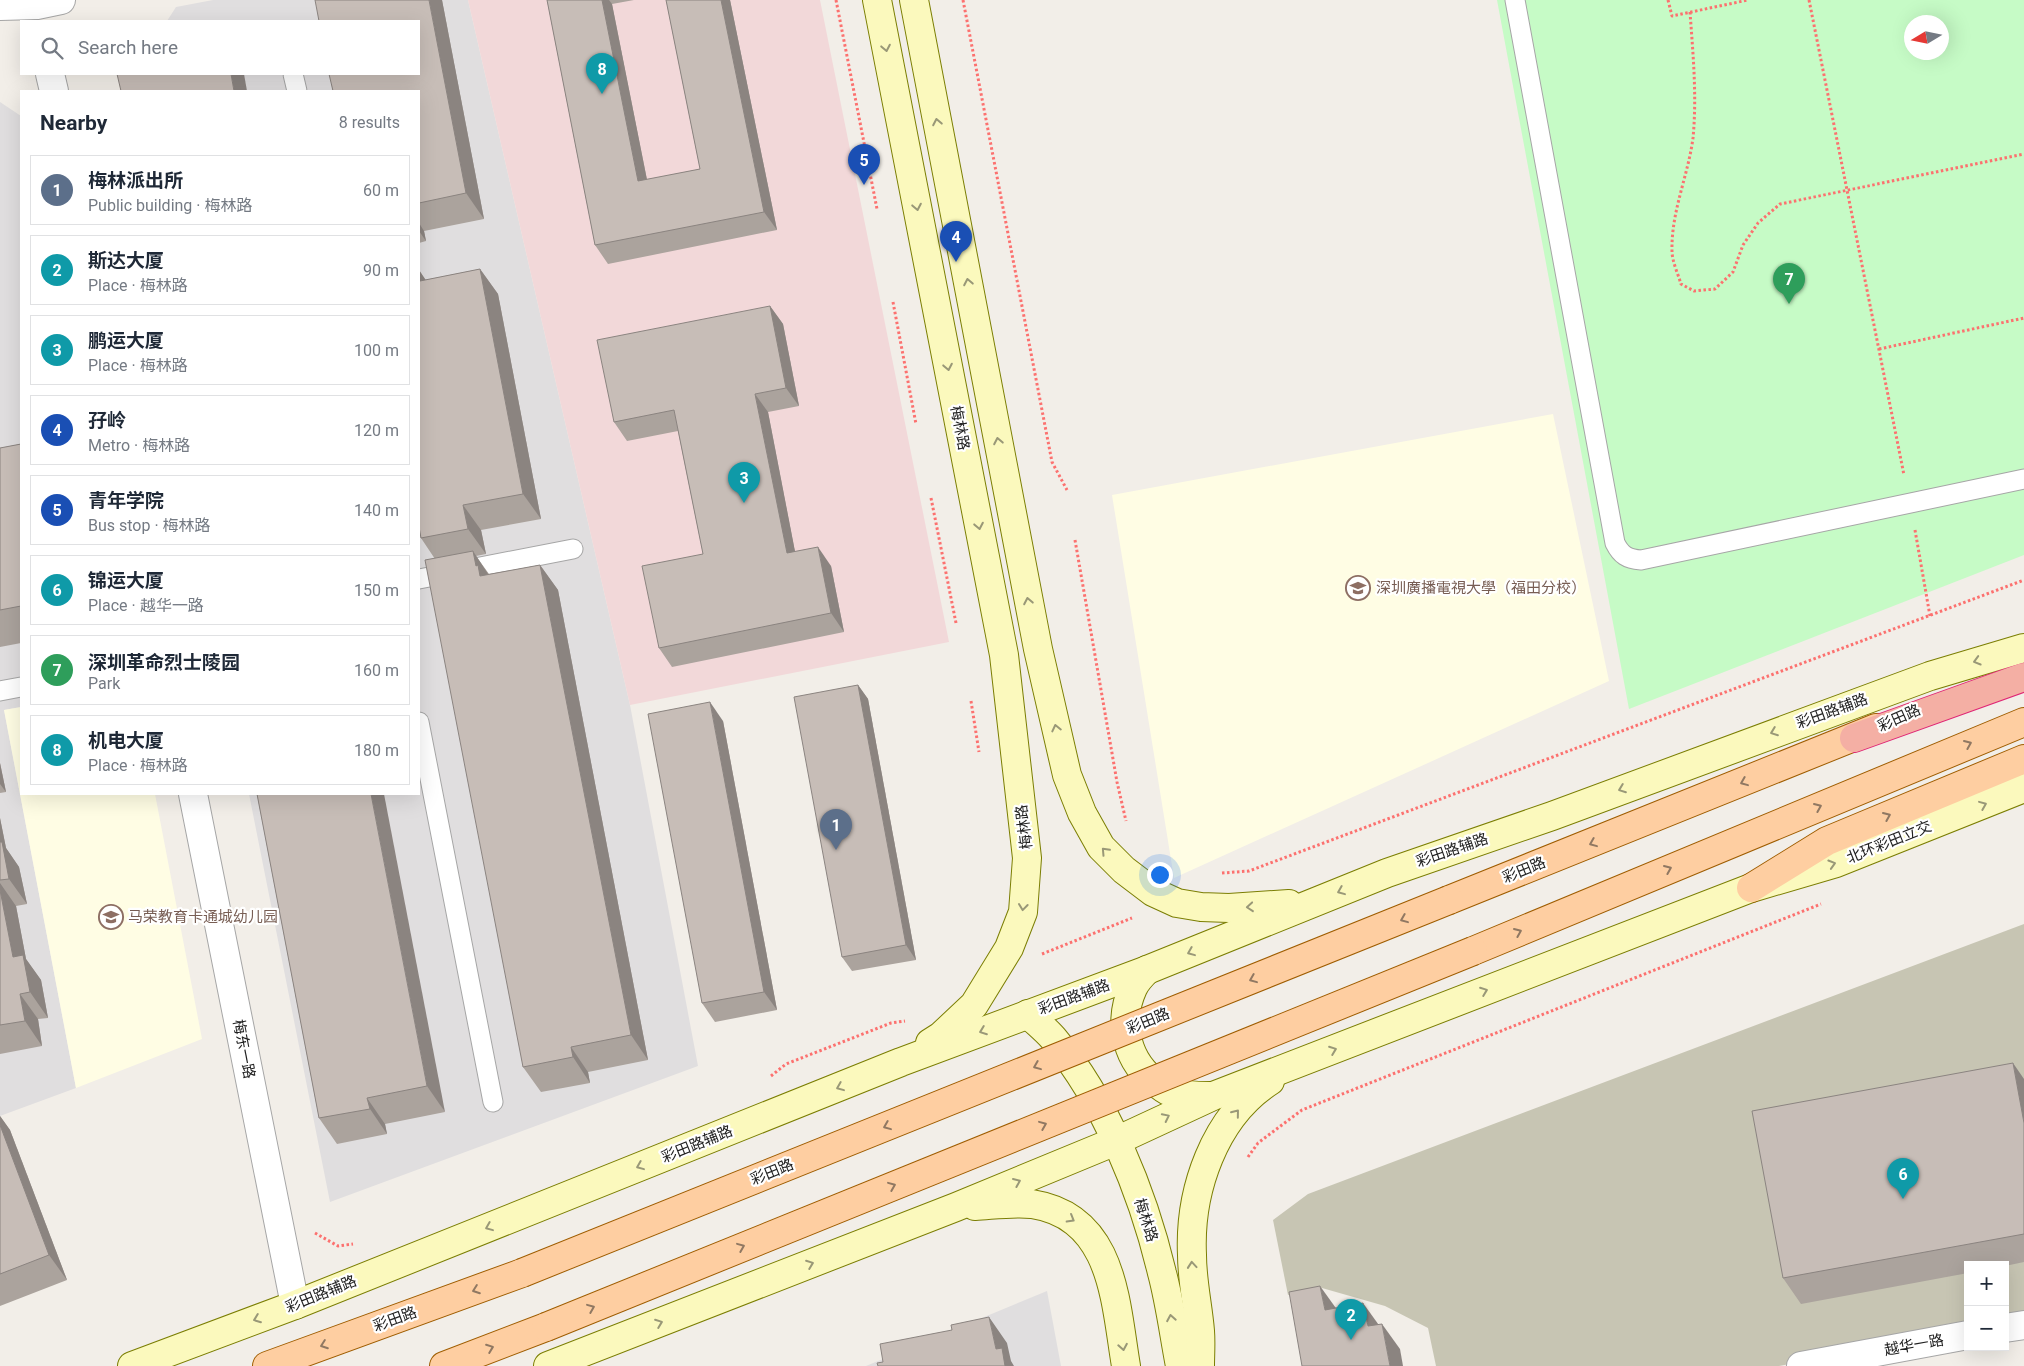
<!DOCTYPE html>
<html lang="en">
<head>
<meta charset="utf-8">
<style>
	body { margin:0; font-family:Roboto,"Noto Sans SC",sans-serif; background:#f2f2f3; color:#1f2937 }
	.controls { position:absolute; right:15px; bottom:15px; display:grid; overflow:hidden; border-radius:0px; box-shadow:0 5px 20px #0002 }
	.controls button { width:45px; height:45px; display:grid; place-items:center; padding:0; border:0; border-bottom:1px solid #e0e1e3; background:#fff; color:#1f2937; font:25px sans-serif }
	.compass { position:absolute; left:1904px; top:15px; width:45px; height:45px; border-radius:50%; background:#fff; box-shadow:0 5px 20px #0002; rotate:260deg }
	.you { position:absolute; left:1159px; top:874px; width:18px; height:18px; margin:-12px; border:4px solid #fff; border-radius:50%; background:#1a73e8; box-shadow:0 0 0 8px #1a73e833 }
	.badge { display:grid; place-items:center; width:32px; height:32px; border-radius:50%; background:#b45309; color:#fff; font-size:16px; font-weight:700 }
	.pin { position:absolute; translate:-50% -41px; filter:drop-shadow(0 1px 2px #0008) }
	.pin::after { content:''; position:absolute; top:26px; width:18px; height:15px; background:inherit; clip-path:polygon(0 0,100% 0,50% 100%) }
	.list { margin:0; padding:0; list-style:none }
	h2 { display:flex; justify-content:space-between; align-items:center; height:65px; margin:0; padding:0 20px; font-size:21px }
	h2 small { font-size:16px; font-weight:400; color:#747a83 }
	.list li { display:grid; grid-template-columns:32px 1fr auto; gap:15px; align-items:center; box-sizing:border-box; height:70px; margin:0 10px 10px; padding:0 10px; border:1px solid #e0e1e3; border-radius:0px }
	.list b { display:block; font-size:19px; white-space:nowrap }
	.list p { margin:0; font-size:16px; white-space:nowrap; color:#747a83 }
	.list em { font-size:16px; font-style:normal; color:#747a83 }
	.icon { flex:none; width:28px; height:28px; fill:none; stroke:currentColor; stroke-width:2; stroke-linecap:round; stroke-linejoin:round }
	.map { position:relative; flex:none; width:2024px; height:1366px; overflow:hidden }
	.search { position:absolute; background:#fff; box-shadow:0 5px 20px #0002; left:20px; top:20px; width:400px; height:55px; display:flex; align-items:center; gap:12px; box-sizing:border-box; padding:0 18px; border-radius:0px; color:#747a83; font-size:19px }
	.panel { position:absolute; background:#fff; box-shadow:0 5px 20px #0002; left:20px; top:90px; width:400px; height:705px; border-radius:0px }
	.map>svg:first-child { display:block }
	.residential { fill:#e0dedf }
	.commercial { fill:#f2d8d9 }
	.education { fill:#fffde4 }
	.construction { fill:#c7c5b3 }
	.park { fill:#c6fbc6; fill-rule:evenodd }
	.lines { fill:none; stroke-linecap:round; stroke-linejoin:round }
	.service-casing { stroke:#a6a6a6; stroke-width:21 }
	.minor-casing { stroke:#a6a6a6; stroke-width:30 }
	.tertiary-casing { stroke:#a6a6a6; stroke-width:30 }
	.secondary-casing { stroke:#7b7e03; stroke-width:30 }
	.primary-casing { stroke:#9f5d00; stroke-width:30 }
	.trunk-casing { stroke:#df2675; stroke-width:30 }
	.path { stroke:#fc716f; stroke-width:3; stroke-dasharray:2.5 2.5; stroke-linecap:butt }
	.service { stroke:#fff; stroke-width:19 }
	.minor { stroke:#fff; stroke-width:28 }
	.tertiary { stroke:#fff; stroke-width:28 }
	.secondary { stroke:#fbf9bd; stroke-width:28 }
	.primary { stroke:#fecea1; stroke-width:28 }
	.trunk { stroke:#f4afa4; stroke-width:28 }
	.primary-bridge-casing { stroke:#9f5d00; stroke-width:30; stroke-linecap:butt }
	.primary-bridge { stroke:#fecea1; stroke-width:28 }
	.wall { fill:#aba39d }
	.shaded-wall { fill:#8b8480 }
	.building { fill:#c7bdb7; stroke:#8b8480 }
	.oneway { stroke:#999877 }
	.oneway2 { stroke:#907862 }
	.labels { text-anchor:middle; stroke-width:4.5; stroke-linejoin:round; paint-order:stroke }
	.street-label { font-size:15px; fill:#222; stroke:#fff }
	.education-label { font-size:15px; fill:#785e54; stroke:#fff; text-anchor:start }
</style>
</head>
<body>
<div class="map">
<svg width="2024" height="1366" viewBox="0 0 2024 1366">
	<rect width="100%" height="100%" fill="#f2eee8"/>
	<g class="residential">
		<path d="M213,0h255l162,705 68,361 -368,136 -81,-408h170v-703h-298l11,-17h287v-53h-252l9,-14z"/>
		<path d="M0,102l21,14v591l-17,3 72,378 -76,28z"/>
		<path d="M1047,1291l14,75h-195z"/>
	</g>
	<path class="commercial" d="M468,0h352l129,642 -319,63z"/>
	<g class="education">
		<path d="M1553,414l56,267 -435,197 -62,-383z"/>
		<path d="M21,707v87h134l47,245 -126,49 -72,-378z"/>
	</g>
	<path class="construction" d="M2024,924v395l-19,4v-58h-37v65l-189,36h-343l-8,-38 -43,-22 -63,-18 -34,7 -15,-75 35,-26z"/>
	<path class="park" d="M1497,0h527v555l-395,154zM1912,22h30v30h-30z"/>
	<g class="lines">
		<defs>
			<g id="service">
				<path d="M1515,0l100,543c6,12 12,16 26,17l383,-81"/>
				<path d="M293,74l4,17"/>
				<path d="M419,579l154,-30"/>
				<path d="M0,691l21,-4"/>
				<path d="M419,722l74,380"/>
			</g>
			<g id="minor">
				<path d="M2005,1328l19,-3"/>
				<path d="M1801,1366l167,-31"/>
			</g>
			<g id="tertiary">
				<path d="M0,6l37,-1 24,-5"/>
				<path d="M50,74l4,17"/>
				<path d="M193,794l102,511"/>
			</g>
			<g id="secondary">
				<path d="M877,0l127,655 23,203 -4,54 -14,36 -35,57 -33,31 -11,7"/>
				<path d="M914,0l124,649 29,126 15,38 19,34 23,23 29,22 24,11 24,4 28,1 60,-4"/>
				<path d="M1147,970c-5,5 -11,11 -14,18 -16,35 -6,75 25,96 4,3 8,7 13,8 13,4 25,4 39,4"/>
				<path d="M1028,1014c8,8 17,15 25,24 53,63 90,155 109,235 8,30 12,62 18,93"/>
				<path d="M975,1206c18,-1 39,-4 57,-2 82,13 83,97 94,162"/>
				<path d="M132,1366l163,-61 606,-243 246,-92 240,-97 165,-57 378,-140 94,-28"/>
				<path d="M548,1366l408,-159 160,-66 97,-45 538,-208 85,-25 188,-75"/>
				<path d="M1200,1366c0,-11 1,-23 0,-35 -2,-25 -8,-50 -8,-76 -3,-64 22,-138 78,-174"/>
			</g>
			<g id="primary">
				<path d="M1751,888l76,-47 197,-82"/>
				<path d="M1449,900l427,-172"/>
				<path d="M1473,951l551,-229"/>
				<path d="M267,1366l255,-93"/>
				<path d="M444,1366l102,-39"/>
			</g>
			<path id="trunk" d="M1854,738l170,-61"/>
		</defs>
		<use href="#service" class="service-casing"/>
		<use href="#minor" class="minor-casing"/>
		<use href="#tertiary" class="tertiary-casing"/>
		<use href="#secondary" class="secondary-casing"/>
		<use href="#primary" class="primary-casing"/>
		<use href="#trunk" class="trunk-casing"/>
		<g class="path">
			<path d="M836,0l41,209"/>
			<path d="M963,0l89,462 15,28"/>
			<path d="M1668,0l4,16 76,-16"/>
			<path d="M1809,0l95,475"/>
			<path d="M1690,12c3,42 7,84 3,126 -5,38 -22,74 -21,113 0,10 6,23 9,33l13,7 21,-2 18,-17 10,-27 15,-22 22,-19 244,-50"/>
			<path d="M893,302l23,122"/>
			<path d="M1879,349l145,-31"/>
			<path d="M931,498l25,125"/>
			<path d="M1915,530l15,86"/>
			<path d="M1075,540l42,242 9,39"/>
			<path d="M971,701l8,51"/>
			<path d="M1222,873l27,-2 775,-291"/>
			<path d="M1042,954l90,-36"/>
			<path d="M771,1076l15,-12 105,-41 14,-2"/>
			<path d="M1248,1157l10,-14 44,-33 519,-206"/>
			<path d="M315,1233l23,13 15,-2"/>
		</g>
		<use href="#service" class="service"/>
		<use href="#minor" class="minor"/>
		<use href="#tertiary" class="tertiary"/>
		<use href="#secondary" class="secondary"/>
		<use href="#primary" class="primary"/>
		<use href="#trunk" class="trunk"/>
		<defs>
			<g id="primary-bridge">
				<path d="M522,1273l927,-373"/>
				<path d="M546,1327l927,-376"/>
			</g>
		</defs>
		<use href="#primary-bridge" class="primary-bridge-casing"/>
		<use href="#primary-bridge" class="primary-bridge"/>
	</g>
	<g class="wall">
		<path d="M442,0l42,219 -60,12 2,10 -7,2v-152z"/>
		<path d="M547,0h87l-22,4 35,176 53,-11 -34,-169h64l47,230 -169,34 -13,-19z"/>
		<path d="M480,269l18,25 43,225 -60,11 5,24 -10,2 13,18 51,-9 18,25 90,470 -60,12 2,11 -49,9 -18,-25 -88,-508 -14,-21 -2,-7v-261l6,10z"/>
		<path d="M770,306l13,18 16,82 -31,6 27,140 36,14 13,66 -172,35 -13,-19 44,-94 -25,-123 -51,10 -13,-19z"/>
		<path d="M21,444v199l-21,4v-199z"/>
		<path d="M858,685l10,14 48,261 -64,11 -10,-14z"/>
		<path d="M723,721l54,289 -62,12 -13,-19z"/>
		<path d="M0,763l6,29 -6,1z"/>
		<path d="M257,794l188,318 -60,12 2,10 -50,10 -18,-26z"/>
		<path d="M0,818l6,30 13,19 8,37 -11,2 10,53 15,21 7,38 -10,1 4,27 -42,8z"/>
		<path d="M2024,1079v183l-19,4v-1h-37v8l-167,31 -18,-26z"/>
		<path d="M0,1116l10,14 57,150 -67,26z"/>
	</g>
	<g class="shaded-wall">
		<path d="M429,0h13l42,219 -18,-26z"/>
		<path d="M602,0h7l3,4 39,196 -13,-19z"/>
		<path d="M721,0h9l47,230 -13,-18z"/>
		<path d="M231,74h13l3,17h-13z"/>
		<path d="M419,223l5,8 2,10 -7,-10z"/>
		<path d="M480,269l18,25 43,225 -18,-25z"/>
		<path d="M419,270l17,25 -16,-14z"/>
		<path d="M770,306l13,18 16,82 -13,-18z"/>
		<path d="M755,394l13,18 31,160 -12,-19z"/>
		<path d="M463,505l18,25 5,24 -18,-25z"/>
		<path d="M818,547l13,19 13,66 -13,-19z"/>
		<path d="M473,551l17,26 -10,-1 -4,-10z"/>
		<path d="M540,565l18,25 90,470 -17,-25z"/>
		<path d="M858,685l10,14 48,261 -10,-15z"/>
		<path d="M710,702l13,19 54,289 -13,-18z"/>
		<path d="M0,763l6,29 -6,-8z"/>
		<path d="M371,794h13l61,318 -18,-26z"/>
		<path d="M0,818l6,30 13,19 8,37 -18,-25 -9,-24z"/>
		<path d="M0,883l16,23 10,53 15,21 7,38 -18,-26 -17,-35 -13,-67z"/>
		<path d="M20,994l18,25 4,27 -17,-25z"/>
		<path d="M571,1047l17,25 2,11 -17,-26z"/>
		<path d="M2013,1063l11,16v44z"/>
		<path d="M367,1098l18,26 2,10 -17,-25z"/>
		<path d="M0,1116l10,14 57,150 -18,-25 -49,-130z"/>
		<path d="M1320,1286l18,25 -13,-1z"/>
		<path d="M1363,1303l18,25 -13,-2z"/>
		<path d="M989,1317l18,26 4,18 3,5h-9l-9,-17z"/>
		<path d="M1382,1324l18,25 3,17h-13z"/>
	</g>
	<g class="building">
		<path d="M315,0h114l37,193 -47,10v-112h-86l-4,-17h90v-53h-100z"/>
		<path d="M547,0h55l36,181 62,-12 -34,-169h55l43,212 -169,33z"/>
		<path d="M117,74h114l3,17h-113z"/>
		<path d="M480,269l43,225 -60,11 5,24 -47,9 -2,-11v-255l1,9z"/>
		<path d="M770,306l16,82 -31,6 32,159 31,-6 13,66 -172,35 -17,-82 61,-12 -29,-144 -60,12 -17,-82z"/>
		<path d="M21,444v162l-21,4v-162z"/>
		<path d="M473,551l3,15 2,-1 2,11 60,-11 91,470 -60,12 2,10 -50,10 -98,-507z"/>
		<path d="M858,685l48,260 -64,12 -48,-260z"/>
		<path d="M710,702l54,290 -62,11 -54,-289z"/>
		<path d="M257,794h114l56,292 -60,12 3,11 -51,9z"/>
		<path d="M0,842h2l7,37 -9,1z"/>
		<path d="M0,890l13,67 10,-2 7,37 -10,2 5,27 -25,4z"/>
		<path d="M2013,1063l11,60v111l-241,44 -31,-167z"/>
		<path d="M0,1125l49,130 -49,19z"/>
		<path d="M1320,1286l5,24 38,-7 5,23 14,-2 8,42h-88l-13,-74z"/>
		<path d="M989,1317l7,32 6,-1 3,18h-127l-1,-3 6,-1 -3,-18 72,-14 -1,-5z"/>
	</g>
	<defs><path id="oneway-chevron" d="M-2-3.5L2.5 0L-2 3.5" fill="none" stroke-width="1.6" stroke-linecap="round" stroke-linejoin="round" transform="scale(1.25)"/></defs>
	<g class="oneway">
		<use href="#oneway-chevron" transform="translate(886 48) rotate(79)"/>
		<use href="#oneway-chevron" transform="translate(937 122) rotate(-101)"/>
		<use href="#oneway-chevron" transform="translate(917 207) rotate(79)"/>
		<use href="#oneway-chevron" transform="translate(968 282) rotate(-101)"/>
		<use href="#oneway-chevron" transform="translate(948 367) rotate(79)"/>
		<use href="#oneway-chevron" transform="translate(998 441) rotate(-101)"/>
		<use href="#oneway-chevron" transform="translate(979 526) rotate(79)"/>
		<use href="#oneway-chevron" transform="translate(1028 601) rotate(-101)"/>
		<use href="#oneway-chevron" transform="translate(1977 661) rotate(164)"/>
		<use href="#oneway-chevron" transform="translate(1056 728) rotate(-103)"/>
		<use href="#oneway-chevron" transform="translate(1774 732) rotate(159)"/>
		<use href="#oneway-chevron" transform="translate(1622 789) rotate(159)"/>
		<use href="#oneway-chevron" transform="translate(1983 805) rotate(-22)"/>
		<use href="#oneway-chevron" transform="translate(1105 851) rotate(-133)"/>
		<use href="#oneway-chevron" transform="translate(1832 864) rotate(-17)"/>
		<use href="#oneway-chevron" transform="translate(1341 891) rotate(158)"/>
		<use href="#oneway-chevron" transform="translate(1023 907) rotate(97)"/>
		<use href="#oneway-chevron" transform="translate(1250 907) rotate(175)"/>
		<use href="#oneway-chevron" transform="translate(1191 952) rotate(158)"/>
		<use href="#oneway-chevron" transform="translate(1484 991) rotate(-21)"/>
		<use href="#oneway-chevron" transform="translate(983 1031) rotate(159)"/>
		<use href="#oneway-chevron" transform="translate(1333 1050) rotate(-21)"/>
		<use href="#oneway-chevron" transform="translate(840 1087) rotate(158)"/>
		<use href="#oneway-chevron" transform="translate(1236 1113) rotate(-51)"/>
		<use href="#oneway-chevron" transform="translate(1166 1117) rotate(-26)"/>
		<use href="#oneway-chevron" transform="translate(640 1166) rotate(158)"/>
		<use href="#oneway-chevron" transform="translate(1017 1182) rotate(-23)"/>
		<use href="#oneway-chevron" transform="translate(1071 1219) rotate(30)"/>
		<use href="#oneway-chevron" transform="translate(489 1227) rotate(158)"/>
		<use href="#oneway-chevron" transform="translate(810 1264) rotate(-21)"/>
		<use href="#oneway-chevron" transform="translate(1192 1265) rotate(-95)"/>
		<use href="#oneway-chevron" transform="translate(1171 1318) rotate(-100)"/>
		<use href="#oneway-chevron" transform="translate(257 1319) rotate(159)"/>
		<use href="#oneway-chevron" transform="translate(659 1323) rotate(-21)"/>
		<use href="#oneway-chevron" transform="translate(1123 1347) rotate(80)"/>
	</g>
	<g class="oneway2">
		<use href="#oneway-chevron" transform="translate(1968 744) rotate(-23)"/>
		<use href="#oneway-chevron" transform="translate(1744 782) rotate(158)"/>
		<use href="#oneway-chevron" transform="translate(1818 807) rotate(-23)"/>
		<use href="#oneway-chevron" transform="translate(1887 816) rotate(-23)"/>
		<use href="#oneway-chevron" transform="translate(1593 843) rotate(158)"/>
		<use href="#oneway-chevron" transform="translate(1668 869) rotate(-23)"/>
		<use href="#oneway-chevron" transform="translate(1404 919) rotate(158)"/>
		<use href="#oneway-chevron" transform="translate(1518 932) rotate(-23)"/>
		<use href="#oneway-chevron" transform="translate(1253 979) rotate(158)"/>
		<use href="#oneway-chevron" transform="translate(1037 1066) rotate(158)"/>
		<use href="#oneway-chevron" transform="translate(1043 1125) rotate(-22)"/>
		<use href="#oneway-chevron" transform="translate(887 1126) rotate(158)"/>
		<use href="#oneway-chevron" transform="translate(892 1186) rotate(-22)"/>
		<use href="#oneway-chevron" transform="translate(741 1247) rotate(-22)"/>
		<use href="#oneway-chevron" transform="translate(476 1290) rotate(160)"/>
		<use href="#oneway-chevron" transform="translate(591 1308) rotate(-22)"/>
		<use href="#oneway-chevron" transform="translate(324 1345) rotate(160)"/>
		<use href="#oneway-chevron" transform="translate(490 1348) rotate(-21)"/>
	</g>
	<defs>
		<symbol id="university-ring" viewBox="-11 -11 22 22"><circle r="9.5" fill="#fff" stroke="#8d6e63" stroke-width="1.5"/><path d="M0-5L7-2L0 1L-7-2ZM-4 1L0 2.5L4 1V4Q0 6-4 4Z" fill="#8d6e63"/></symbol>
		<symbol id="school-ring" viewBox="-11 -11 22 22"><circle r="9.5" fill="#fff" stroke="#8d6e63" stroke-width="1.5"/><path d="M0-5L7-2L0 1L-7-2ZM-4 1L0 2.5L4 1V4Q0 6-4 4Z" fill="#8d6e63"/></symbol>
	</defs>
	<g fill-rule="evenodd">
		<use href="#university-ring" x="1344" y="574" width="28" height="28"/>
		<use href="#school-ring" x="97" y="903" width="28" height="28"/>
	</g>
	<g class="labels">
		<g class="street-label">
			<text transform="translate(960 428) rotate(79)" y="5">梅林路</text>
			<text transform="translate(1832 711) rotate(-20)" y="5">彩田路辅路</text>
			<text transform="translate(1899 718) rotate(-24)" y="5">彩田路</text>
			<text transform="translate(1024 827) rotate(-97)" y="5">梅林路</text>
			<text transform="translate(1889 842) rotate(-22)" y="5">北环彩田立交</text>
			<text transform="translate(1452 850) rotate(-19)" y="5">彩田路辅路</text>
			<text transform="translate(1524 870) rotate(-22)" y="5">彩田路</text>
			<text transform="translate(1074 997) rotate(-20)" y="5">彩田路辅路</text>
			<text transform="translate(1148 1021) rotate(-22)" y="5">彩田路</text>
			<text transform="translate(244 1049) rotate(79)" y="5">梅东一路</text>
			<text transform="translate(697 1144) rotate(-22)" y="5">彩田路辅路</text>
			<text transform="translate(772 1172) rotate(-22)" y="5">彩田路</text>
			<text transform="translate(1146 1220) rotate(72)" y="5">梅林路</text>
			<text transform="translate(321 1294) rotate(-22)" y="5">彩田路辅路</text>
			<text transform="translate(395 1319) rotate(-20)" y="5">彩田路</text>
			<text transform="translate(1914 1345) rotate(-10)" y="5">越华一路</text>
		</g>
		<g class="education-label">
			<text x="1376" y="593">深圳廣播電視大學（福田分校）</text>
			<text x="128" y="922">马荣教育卡通城幼儿园</text>
		</g>
	</g>
</svg>
<div class="controls">
<button>+</button>
<button>−</button>
</div>
<svg class="compass" viewBox="-18 -18 36 36"><path d="M0-13l5 13h-10z" fill="#e53935"/><path d="M0 13l5-13h-10z" fill="#747a83"/></svg>
<div class="you"></div>
<div class="pin badge" style="left:836px;top:850px;background:#5c6f8a">1</div>
<div class="pin badge" style="left:1351px;top:1340px;background:#0f9aa8">2</div>
<div class="pin badge" style="left:744px;top:503px;background:#0f9aa8">3</div>
<div class="pin badge" style="left:956px;top:262px;background:#1a4fb4">4</div>
<div class="pin badge" style="left:864px;top:185px;background:#1a4fb4">5</div>
<div class="pin badge" style="left:1903px;top:1199px;background:#0f9aa8">6</div>
<div class="pin badge" style="left:1789px;top:304px;background:#2e9e5b">7</div>
<div class="pin badge" style="left:602px;top:94px;background:#0f9aa8">8</div>
<div class="search"><svg class="icon" aria-label="search" viewBox="0 0 24 24"><circle cx="10" cy="10" r="6"/><path d="M15 15l6 6"/></svg>Search here</div>
<section class="panel">
<h2>Nearby<small>8 results</small></h2>
<ul class="list">
<li><span class="badge" style="background:#5c6f8a">1</span><div><b>梅林派出所</b><p>Public building · 梅林路</p></div><em>60 m</em></li>
<li><span class="badge" style="background:#0f9aa8">2</span><div><b>斯达大厦</b><p>Place · 梅林路</p></div><em>90 m</em></li>
<li><span class="badge" style="background:#0f9aa8">3</span><div><b>鹏运大厦</b><p>Place · 梅林路</p></div><em>100 m</em></li>
<li><span class="badge" style="background:#1a4fb4">4</span><div><b>孖岭</b><p>Metro · 梅林路</p></div><em>120 m</em></li>
<li><span class="badge" style="background:#1a4fb4">5</span><div><b>青年学院</b><p>Bus stop · 梅林路</p></div><em>140 m</em></li>
<li><span class="badge" style="background:#0f9aa8">6</span><div><b>锦运大厦</b><p>Place · 越华一路</p></div><em>150 m</em></li>
<li><span class="badge" style="background:#2e9e5b">7</span><div><b>深圳革命烈士陵园</b><p>Park</p></div><em>160 m</em></li>
<li><span class="badge" style="background:#0f9aa8">8</span><div><b>机电大厦</b><p>Place · 梅林路</p></div><em>180 m</em></li>
</ul>
</section>
</div>
</body>
</html>
